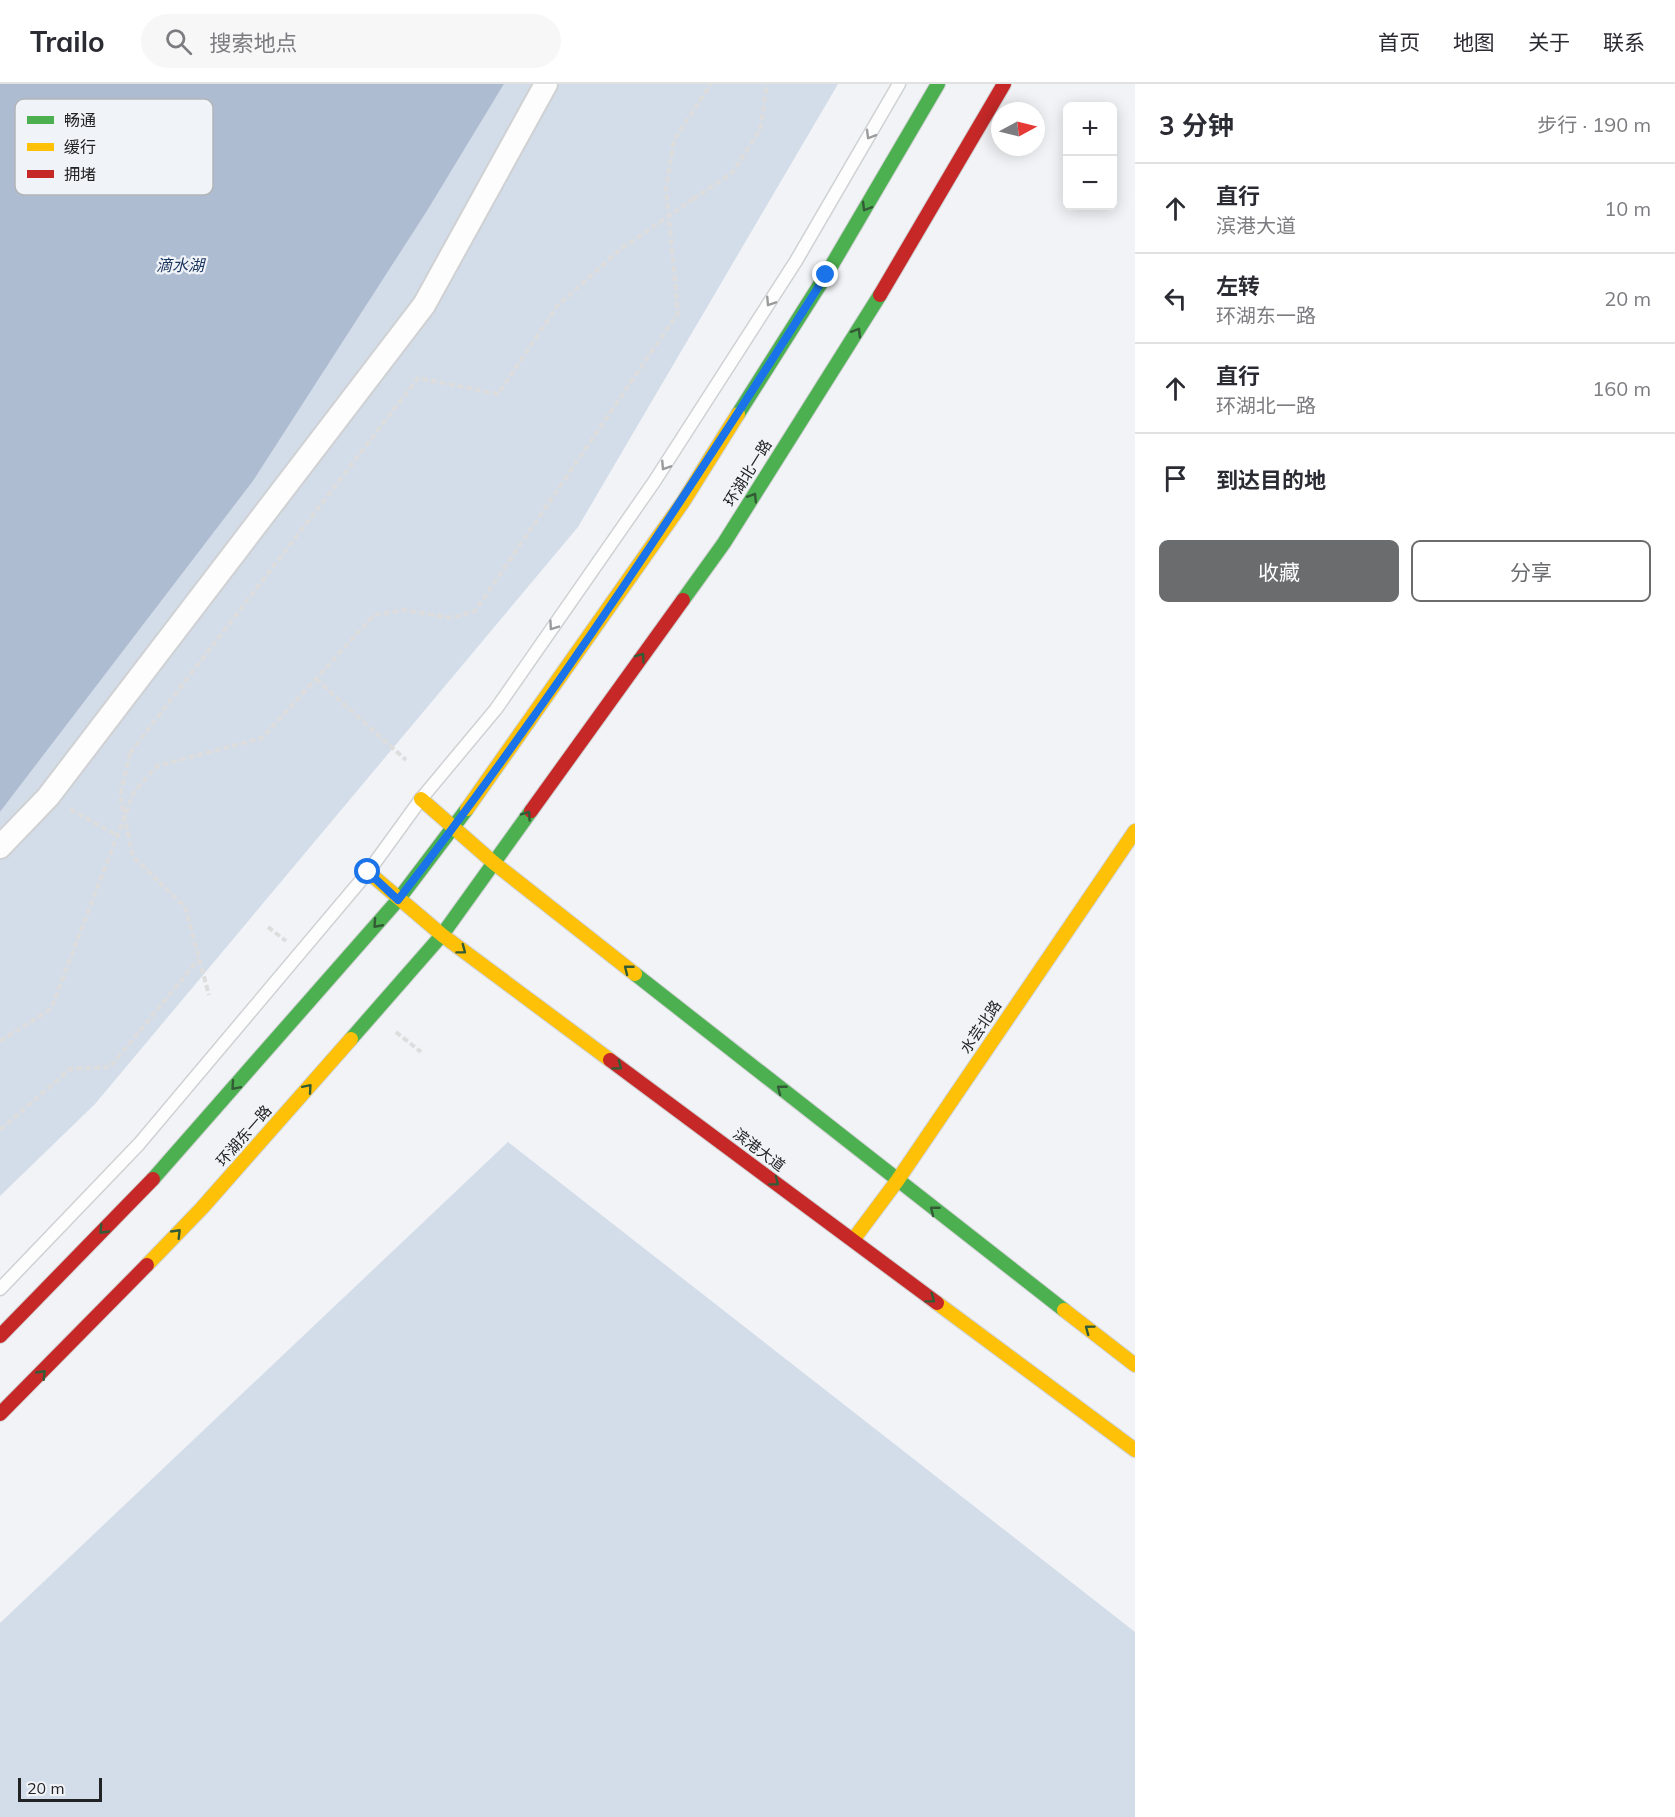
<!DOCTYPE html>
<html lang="zh">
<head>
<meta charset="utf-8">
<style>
	body { margin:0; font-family:Mulish,"Noto Sans SC",sans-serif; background:#f7f7f7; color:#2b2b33 }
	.controls { position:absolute; right:18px; top:18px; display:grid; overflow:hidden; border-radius:9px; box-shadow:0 3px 15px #0003 }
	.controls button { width:54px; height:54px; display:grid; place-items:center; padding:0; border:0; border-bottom:2px solid #e1e1e2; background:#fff; color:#2b2b33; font:30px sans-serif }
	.compass { position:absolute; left:991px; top:18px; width:54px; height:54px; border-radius:50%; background:#fff; box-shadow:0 3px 15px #0003; rotate:83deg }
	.scale { position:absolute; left:18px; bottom:15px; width:84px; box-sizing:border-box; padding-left:6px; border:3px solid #222324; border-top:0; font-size:16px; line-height:21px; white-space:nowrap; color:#222324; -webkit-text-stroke:4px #f0f3f7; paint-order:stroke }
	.stop { position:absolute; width:18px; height:18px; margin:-14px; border:4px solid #1a73e8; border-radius:50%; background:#fff }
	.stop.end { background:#1a73e8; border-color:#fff; box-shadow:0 2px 6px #0008 }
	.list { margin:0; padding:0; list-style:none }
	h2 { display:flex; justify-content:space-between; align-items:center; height:78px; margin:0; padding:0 24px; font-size:26px }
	h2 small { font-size:20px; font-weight:400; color:#7c7c81 }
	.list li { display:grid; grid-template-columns:39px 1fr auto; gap:18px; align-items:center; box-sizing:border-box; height:90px; padding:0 24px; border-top:2px solid #e1e1e2 }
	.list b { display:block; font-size:22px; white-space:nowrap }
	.list p { margin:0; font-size:20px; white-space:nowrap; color:#7c7c81 }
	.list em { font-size:20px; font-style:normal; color:#7c7c81 }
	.actions { display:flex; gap:12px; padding:18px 24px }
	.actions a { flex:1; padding:14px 0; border:2px solid #6a6c6e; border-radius:9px; text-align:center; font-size:21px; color:#6a6c6e }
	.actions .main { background:#6a6c6e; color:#fff }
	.icon { flex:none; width:33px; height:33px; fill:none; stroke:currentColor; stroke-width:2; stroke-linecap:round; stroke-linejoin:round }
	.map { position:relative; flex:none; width:1135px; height:1733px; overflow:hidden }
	header { display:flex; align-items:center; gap:36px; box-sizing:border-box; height:84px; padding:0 30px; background:#fff; border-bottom:2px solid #e1e1e2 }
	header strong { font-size:28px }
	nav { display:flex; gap:33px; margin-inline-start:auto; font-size:21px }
	.search { width:420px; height:54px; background:#f7f7f7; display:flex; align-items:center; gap:15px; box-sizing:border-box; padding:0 21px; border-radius:33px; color:#7c7c81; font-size:22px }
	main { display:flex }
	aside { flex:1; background:#fff }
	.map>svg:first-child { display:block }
	.green { fill:#d3dce9 }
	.water { fill:#aebcd2 }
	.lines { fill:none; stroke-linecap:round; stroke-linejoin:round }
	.lane-casing { stroke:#cfd1d3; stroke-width:15 }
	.street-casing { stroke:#cfd1d3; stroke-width:26 }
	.fast-casing { stroke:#cfd1d3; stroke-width:16 }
	.slow-casing { stroke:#cfd1d3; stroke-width:16 }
	.jam-casing { stroke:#cfd1d3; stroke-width:16 }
	.path { stroke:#ddd; stroke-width:4; stroke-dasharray:6 3; stroke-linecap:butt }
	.lane { stroke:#fdfdfe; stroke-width:12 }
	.street { stroke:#fdfdfe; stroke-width:22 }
	.fast { stroke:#4caf50; stroke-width:14 }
	.slow { stroke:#ffc107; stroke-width:14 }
	.jam { stroke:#c62828; stroke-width:14 }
	.path-bridge { stroke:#ddd; stroke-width:4; stroke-dasharray:6 3; stroke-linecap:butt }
	.oneway { stroke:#9a9b9c }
	.oneway2 { stroke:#335b36 }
	.route { stroke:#1a73e8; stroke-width:8 }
	.labels { text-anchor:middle; stroke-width:4.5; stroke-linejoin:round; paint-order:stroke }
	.street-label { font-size:15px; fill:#222324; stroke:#f0f3f7 }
	.water-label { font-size:16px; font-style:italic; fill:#1d3861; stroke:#f0f3f7 }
	.key { fill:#f0f3f7; stroke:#b2b5b8; stroke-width:1.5 }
	.key-label { font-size:16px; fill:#222324 }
</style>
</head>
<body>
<header>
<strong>Trailo</strong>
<div class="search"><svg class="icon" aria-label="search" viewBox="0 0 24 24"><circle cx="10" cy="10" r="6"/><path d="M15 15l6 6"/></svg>搜索地点</div>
<nav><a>首页</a><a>地图</a><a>关于</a><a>联系</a></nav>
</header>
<main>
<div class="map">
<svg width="1135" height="1733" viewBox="0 0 1135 1733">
	<rect width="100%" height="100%" fill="#f1f3f6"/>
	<g class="green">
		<path d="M504,0h334l-260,443 -483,577 -95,92v-384l253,-331 174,-270z"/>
		<path d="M508,1058l627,490v185h-1135v-194z"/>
	</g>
	<path class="water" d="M0,0h504l-77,127 -174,270 -253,331z"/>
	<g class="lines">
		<defs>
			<path id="lane" d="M0,1205l139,-145 229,-272 53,-73 75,-90 158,-227 142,-221 103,-177"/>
			<path id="street" d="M0,763l48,-50 376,-492 122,-221"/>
			<g id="fast">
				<path d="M738,330l88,-139 112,-191"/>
				<path d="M683,516l41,-57 156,-248"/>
				<path d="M635,890l429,336"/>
				<path d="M351,955l91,-104 89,-124"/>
				<path d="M153,1095l245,-279 69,-91"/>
			</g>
			<g id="slow">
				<path d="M421,715l73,64 141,111"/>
				<path d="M467,725l216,-307 55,-88"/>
				<path d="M368,788l74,63 168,125"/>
				<path d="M853,1156l44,-59 238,-350"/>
				<path d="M147,1181l55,-57 149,-169"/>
				<path d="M937,1219l198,147"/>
				<path d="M1064,1226l71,55"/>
			</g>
			<g id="jam">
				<path d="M880,211l124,-211"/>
				<path d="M531,727l152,-211"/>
				<path d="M610,976l327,243"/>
				<path d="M0,1252l153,-157"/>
				<path d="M0,1330l147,-149"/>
			</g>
		</defs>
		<use href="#lane" class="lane-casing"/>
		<use href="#street" class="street-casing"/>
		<use href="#fast" class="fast-casing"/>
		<use href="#slow" class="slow-casing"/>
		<use href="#jam" class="jam-casing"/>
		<g class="path">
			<path d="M693,115l39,-26 28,-43 7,-46"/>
			<path d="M316,595l90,81"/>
			<path d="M130,669l288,-375 80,16 60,-89 64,-57 15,-10"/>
			<path d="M70,725l48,27"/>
			<path d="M159,798l26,25 24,88"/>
			<path d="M268,843l18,14"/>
			<path d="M396,948l25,20"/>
			<path d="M0,957l51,-32 83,-217 23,-26 105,-28 112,-123 31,-5 46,8 24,-7 203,-298 -12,-125 8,-48 37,-56"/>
			<path d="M0,1046l70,-61 40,-2 89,-108"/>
		</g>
		<use href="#lane" class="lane"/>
		<use href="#street" class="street"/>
		<use href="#fast" class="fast"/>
		<use href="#slow" class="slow"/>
		<use href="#jam" class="jam"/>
		<g class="path-bridge">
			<path d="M637,154l56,-39"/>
			<path d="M130,669l-10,43 13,61 26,25"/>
		</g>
	</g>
	<defs><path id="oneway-chevron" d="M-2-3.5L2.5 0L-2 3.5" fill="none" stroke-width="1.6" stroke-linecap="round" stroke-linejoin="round" transform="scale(1.5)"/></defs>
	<g class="oneway">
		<use href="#oneway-chevron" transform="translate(870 51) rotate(120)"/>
		<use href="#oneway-chevron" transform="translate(770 218) rotate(123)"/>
		<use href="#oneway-chevron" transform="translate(665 382) rotate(123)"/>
		<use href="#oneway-chevron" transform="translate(553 542) rotate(125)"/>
	</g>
	<g class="oneway2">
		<use href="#oneway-chevron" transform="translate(866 123) rotate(120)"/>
		<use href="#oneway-chevron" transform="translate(857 248) rotate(-58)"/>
		<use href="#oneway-chevron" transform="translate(753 413) rotate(-58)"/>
		<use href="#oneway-chevron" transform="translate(641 573) rotate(-54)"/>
		<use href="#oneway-chevron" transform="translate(527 731) rotate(-55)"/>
		<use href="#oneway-chevron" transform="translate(377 840) rotate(132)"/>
		<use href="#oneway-chevron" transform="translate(462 866) rotate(37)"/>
		<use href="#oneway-chevron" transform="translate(628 885) rotate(-142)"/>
		<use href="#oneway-chevron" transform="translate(618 982) rotate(37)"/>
		<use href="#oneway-chevron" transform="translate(235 1002) rotate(131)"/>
		<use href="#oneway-chevron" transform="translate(308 1004) rotate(-49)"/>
		<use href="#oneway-chevron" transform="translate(781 1005) rotate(-142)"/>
		<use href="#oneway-chevron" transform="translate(775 1098) rotate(37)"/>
		<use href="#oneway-chevron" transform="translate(934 1126) rotate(-142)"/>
		<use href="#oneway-chevron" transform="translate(103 1146) rotate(134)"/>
		<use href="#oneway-chevron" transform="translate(177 1149) rotate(-46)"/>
		<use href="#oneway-chevron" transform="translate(931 1215) rotate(37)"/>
		<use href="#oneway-chevron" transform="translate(1089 1245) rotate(-143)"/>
		<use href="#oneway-chevron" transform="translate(42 1290) rotate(-46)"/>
	</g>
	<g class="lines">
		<path class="route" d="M368,788l30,28c155,-200 293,-412 428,-625"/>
	</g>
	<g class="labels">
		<g class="street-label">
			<text transform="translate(748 389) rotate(-58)" y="5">环湖北一路</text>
			<text transform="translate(981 943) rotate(-56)" y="5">水芸北路</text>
			<text transform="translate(244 1052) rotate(-49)" y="5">环湖东一路</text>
			<text transform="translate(759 1066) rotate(37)" y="5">滨港大道</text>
		</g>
		<g class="water-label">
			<text x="180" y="187">滴水湖</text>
		</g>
	</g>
	<rect x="15" y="15" width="198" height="96" rx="9" class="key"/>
	<rect x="27" y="32" width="27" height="8" fill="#4caf50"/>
	<rect x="27" y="59" width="27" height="8" fill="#ffc107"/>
	<rect x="27" y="86" width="27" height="8" fill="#c62828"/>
	<g class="key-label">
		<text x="64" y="42">畅通</text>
		<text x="64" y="69">缓行</text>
		<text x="64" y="96">拥堵</text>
	</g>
</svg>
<div class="controls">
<button>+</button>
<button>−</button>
</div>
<svg class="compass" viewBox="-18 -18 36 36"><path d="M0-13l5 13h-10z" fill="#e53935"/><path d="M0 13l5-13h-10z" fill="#7c7c81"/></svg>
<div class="scale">20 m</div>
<div class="stop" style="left:368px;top:788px"></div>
<div class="stop end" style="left:826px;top:191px"></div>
</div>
<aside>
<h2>3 分钟<small>步行 · 190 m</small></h2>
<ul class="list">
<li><svg class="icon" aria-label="ahead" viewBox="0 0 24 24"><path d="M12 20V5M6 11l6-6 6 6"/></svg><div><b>直行</b><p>滨港大道</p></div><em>10 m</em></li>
<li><svg class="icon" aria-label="left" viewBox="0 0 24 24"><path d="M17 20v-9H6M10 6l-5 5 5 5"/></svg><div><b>左转</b><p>环湖东一路</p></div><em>20 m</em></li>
<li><svg class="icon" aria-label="ahead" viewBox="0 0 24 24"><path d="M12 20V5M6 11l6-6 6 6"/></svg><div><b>直行</b><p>环湖北一路</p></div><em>160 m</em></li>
<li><svg class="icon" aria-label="arrive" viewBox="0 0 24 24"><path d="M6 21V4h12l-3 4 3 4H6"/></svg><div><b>到达目的地</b></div></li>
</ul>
<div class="actions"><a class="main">收藏</a><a>分享</a></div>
</aside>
</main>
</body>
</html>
